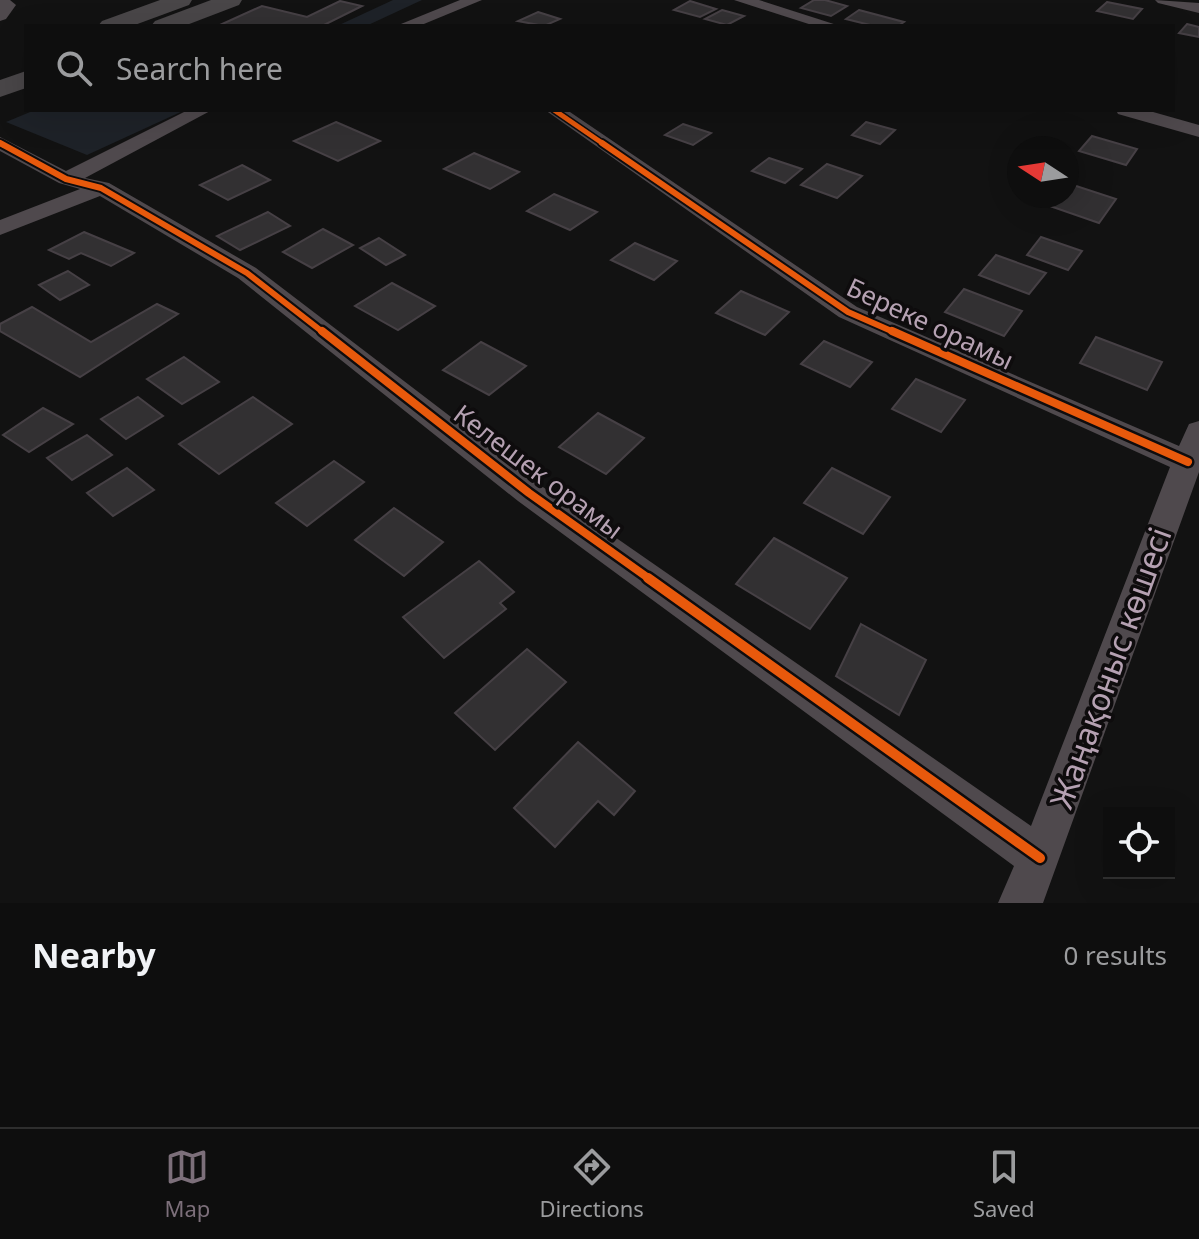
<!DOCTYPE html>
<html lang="en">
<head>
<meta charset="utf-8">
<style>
	body { margin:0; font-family:"Noto Sans",sans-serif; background:#1c1c1c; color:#f1f3f6 }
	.controls { position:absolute; right:24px; bottom:24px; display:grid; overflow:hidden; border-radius:0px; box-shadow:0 8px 32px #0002 }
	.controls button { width:72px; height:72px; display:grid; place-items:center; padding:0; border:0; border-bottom:2px solid #2e2e2e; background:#0e0e0e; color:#f1f3f6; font:40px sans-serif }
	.compass { position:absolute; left:1007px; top:136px; width:72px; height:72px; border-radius:50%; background:#0e0e0e; box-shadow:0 8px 32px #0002; rotate:282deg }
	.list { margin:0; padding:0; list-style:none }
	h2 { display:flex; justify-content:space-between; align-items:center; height:104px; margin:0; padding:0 32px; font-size:34px }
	h2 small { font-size:26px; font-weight:400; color:#9b9c9e }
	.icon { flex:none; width:44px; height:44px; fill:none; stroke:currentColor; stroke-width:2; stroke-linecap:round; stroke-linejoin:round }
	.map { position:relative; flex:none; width:1199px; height:903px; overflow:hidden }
	.search { position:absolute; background:#0e0e0e; box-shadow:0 8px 32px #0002; left:24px; right:24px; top:24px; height:88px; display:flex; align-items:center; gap:20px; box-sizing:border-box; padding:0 28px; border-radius:0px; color:#9b9c9e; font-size:30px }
	.sheet { height:224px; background:#0e0e0e }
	nav { display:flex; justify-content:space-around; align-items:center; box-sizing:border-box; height:112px; border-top:2px solid #2e2e2e; background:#0e0e0e; font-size:22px; color:#9b9c9e }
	nav a { display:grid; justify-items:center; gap:4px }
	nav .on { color:#7c6f7a }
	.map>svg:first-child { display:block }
	.green { fill:#1e2228 }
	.building { fill:#323032; stroke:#464045; stroke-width:2 }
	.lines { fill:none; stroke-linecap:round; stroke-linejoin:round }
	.minor { fill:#4f494d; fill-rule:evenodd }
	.primary { fill:#494648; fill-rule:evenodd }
	.cycleway-far3-casing { stroke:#0e0c0d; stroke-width:8 }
	.cycleway-far2-casing { stroke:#0e0c0d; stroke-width:10 }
	.cycleway-far1-casing { stroke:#0e0c0d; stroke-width:13 }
	.cycleway-casing { stroke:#0e0c0d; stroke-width:15 }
	.cycleway-far3 { stroke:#e8590c; stroke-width:5 }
	.cycleway-far2 { stroke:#e8590c; stroke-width:6 }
	.cycleway-far1 { stroke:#e8590c; stroke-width:8 }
	.cycleway { stroke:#e8590c; stroke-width:10 }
	.labels { text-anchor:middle; stroke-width:7; stroke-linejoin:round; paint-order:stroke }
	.street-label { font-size:26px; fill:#b5a1b2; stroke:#0e0c0d }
	.near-street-label { font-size:32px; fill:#b5a1b2; stroke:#0e0c0d }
</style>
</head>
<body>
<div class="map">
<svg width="1199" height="903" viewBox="0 0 1199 903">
	<rect width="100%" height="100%" fill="#121212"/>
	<g class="green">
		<path d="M393,0h29l-56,26h-29z"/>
		<path d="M35,110h150l-98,45 -81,-33z"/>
	</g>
	<g class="building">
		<path d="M814,0h11l22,6 -16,10 -30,-8z"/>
		<path d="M340,1l22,5 -40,20 -102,-1 42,-19 45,11z"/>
		<path d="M690,1l26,8 -16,8 -26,-7z"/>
		<path d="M1107,2l35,7 -9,10 -36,-8z"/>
		<path d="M722,10l22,6 -17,9 -22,-6z"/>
		<path d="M859,10l45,12 -6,4h-24l-28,-7z"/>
		<path d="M538,12l22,7 -16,7 -26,-5z"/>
		<path d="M1187,24l12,3v10l-20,-4z"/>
		<path d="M336,122l44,19 -42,20 -44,-20z"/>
		<path d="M866,122l29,8 -15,14 -28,-9z"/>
		<path d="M683,124l28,9 -18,12 -28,-10z"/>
		<path d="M1092,136l45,13 -11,16 -47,-14z"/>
		<path d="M474,153l45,19 -29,17 -46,-20z"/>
		<path d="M769,158l33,11 -17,14 -33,-12z"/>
		<path d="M827,164l35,12 -25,22 -36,-13z"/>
		<path d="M242,165l28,15 -42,20 -28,-15z"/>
		<path d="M1067,183l49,16 -17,24 -52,-18 7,-9h13z"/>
		<path d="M554,194l43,18 -27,18 -43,-19z"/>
		<path d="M268,212l22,14 -50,24 -23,-14z"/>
		<path d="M323,229l30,16 -41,23 -29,-16z"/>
		<path d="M84,232l50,21 -23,13 -30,-13 -12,6 -20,-9z"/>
		<path d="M1041,237l41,14 -14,19 -41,-15z"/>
		<path d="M379,238l26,17 -19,10 -26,-17z"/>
		<path d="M635,243l42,18 -23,19 -43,-20z"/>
		<path d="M996,255l50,18 -17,21 -50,-19z"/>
		<path d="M68,271l21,14 -29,15 -21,-15z"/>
		<path d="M392,283l43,23 -37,24 -43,-24z"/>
		<path d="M964,289l58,22 -18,25 -59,-24z"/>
		<path d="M741,291l48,21 -24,23 -49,-22z"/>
		<path d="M157,304l21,10 -98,63 -80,-46v-7l32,-17 59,35z"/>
		<path d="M1096,337l66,25 -15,28 -67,-27z"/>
		<path d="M824,341l48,21 -22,25 -49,-23z"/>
		<path d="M481,342l45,24 -37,29 -46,-25z"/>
		<path d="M184,357l35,25 -37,22 -35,-25z"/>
		<path d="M916,379l49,21 -24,32 -49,-23z"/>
		<path d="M138,397l25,19 -37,23 -25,-20z"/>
		<path d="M253,397l39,27 -73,50 -40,-30z"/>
		<path d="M43,408l30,16 -44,28 -26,-17z"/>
		<path d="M598,413l46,25 -38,36 -47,-27z"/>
		<path d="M87,435l25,20 -40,25 -25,-22z"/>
		<path d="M334,461l30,21 -57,44 -31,-23z"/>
		<path d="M127,468l27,22 -41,26 -26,-23z"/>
		<path d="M832,468l58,29 -27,37 -59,-31z"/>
		<path d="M394,508l49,34 -39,34 -49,-36z"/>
		<path d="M774,538l73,40 -37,51 -74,-45z"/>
		<path d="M479,561l35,31 -14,11 6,6 -62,49 -41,-41z"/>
		<path d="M861,624l65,36 -27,55 -63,-39z"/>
		<path d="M527,649l39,33 -71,68 -40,-37z"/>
		<path d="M578,742l57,49 -21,24 -16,-14 -43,46 -41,-39z"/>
	</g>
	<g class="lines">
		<g class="minor">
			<path d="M0,0h10l6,5 -10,14 -6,2z"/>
			<path d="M460,0h22l-63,26h-23z"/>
			<path d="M734,0h25l81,26h-25z"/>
			<path d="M1155,0l44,3v10l-41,-10z"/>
			<path d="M188,110h24l-127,68 24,5 147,85 284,217 491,341 139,-359 -331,-150 -294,-207h22l290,197 322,139 10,-22 10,-3v51l-156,431h-45l16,-37 -496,-365 -280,-223 -138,-82 -100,39v-15l80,-31 -21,-6 -59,-32v-14l66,34z"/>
			<path d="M1116,110h30l53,15v12l-81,-23z"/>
		</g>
		<g class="primary">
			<path d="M160,0h32l-3,5 -57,21h-34l4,-5z"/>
			<path d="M211,0h31l-3,5 -55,21h-33l4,-5z"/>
			<path d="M26,71v17l-26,9v-17z"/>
		</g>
		<defs>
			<g id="cycleway-far3">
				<path d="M554,110l51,35"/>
				<path d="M0,143l3,2"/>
			</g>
			<g id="cycleway-far2">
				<path d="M0,143l66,36 35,9 146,85 77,60"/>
				<path d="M602,143l246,169 48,21"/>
			</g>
			<g id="cycleway-far1">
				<path d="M322,331l207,162 122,87"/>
				<path d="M892,331l296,131"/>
			</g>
			<path id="cycleway" d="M648,578l392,280"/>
		</defs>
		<use href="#cycleway-far3" class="cycleway-far3-casing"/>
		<use href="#cycleway-far2" class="cycleway-far2-casing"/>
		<use href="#cycleway-far1" class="cycleway-far1-casing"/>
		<use href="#cycleway" class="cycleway-casing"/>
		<use href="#cycleway-far3" class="cycleway-far3"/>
		<use href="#cycleway-far2" class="cycleway-far2"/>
		<use href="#cycleway-far1" class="cycleway-far1"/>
		<use href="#cycleway" class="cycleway"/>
	</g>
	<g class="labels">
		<g class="street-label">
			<text transform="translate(930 324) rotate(25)" y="9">Береке орамы</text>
			<text transform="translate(538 472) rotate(37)" y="9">Келешек орамы</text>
		</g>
		<g class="near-street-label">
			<text transform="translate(1111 668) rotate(-70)" y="11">Жаңақоныс көшесі</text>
		</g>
	</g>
</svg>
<div class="controls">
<button><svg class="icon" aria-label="locate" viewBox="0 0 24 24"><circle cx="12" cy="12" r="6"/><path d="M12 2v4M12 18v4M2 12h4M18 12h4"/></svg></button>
</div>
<svg class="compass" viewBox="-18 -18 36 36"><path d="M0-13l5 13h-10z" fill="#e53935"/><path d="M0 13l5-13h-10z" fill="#9b9c9e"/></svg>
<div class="search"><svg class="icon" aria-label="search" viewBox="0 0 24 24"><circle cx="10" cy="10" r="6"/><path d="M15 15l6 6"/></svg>Search here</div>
</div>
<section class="sheet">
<h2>Nearby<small>0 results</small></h2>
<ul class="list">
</ul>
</section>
<nav>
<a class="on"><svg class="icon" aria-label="map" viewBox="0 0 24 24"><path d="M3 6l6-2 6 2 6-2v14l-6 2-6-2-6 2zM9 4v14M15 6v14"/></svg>Map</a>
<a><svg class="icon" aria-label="directions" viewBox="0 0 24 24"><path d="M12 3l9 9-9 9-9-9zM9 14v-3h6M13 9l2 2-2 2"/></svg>Directions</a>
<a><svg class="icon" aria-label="saved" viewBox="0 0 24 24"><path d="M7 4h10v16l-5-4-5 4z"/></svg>Saved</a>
</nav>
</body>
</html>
